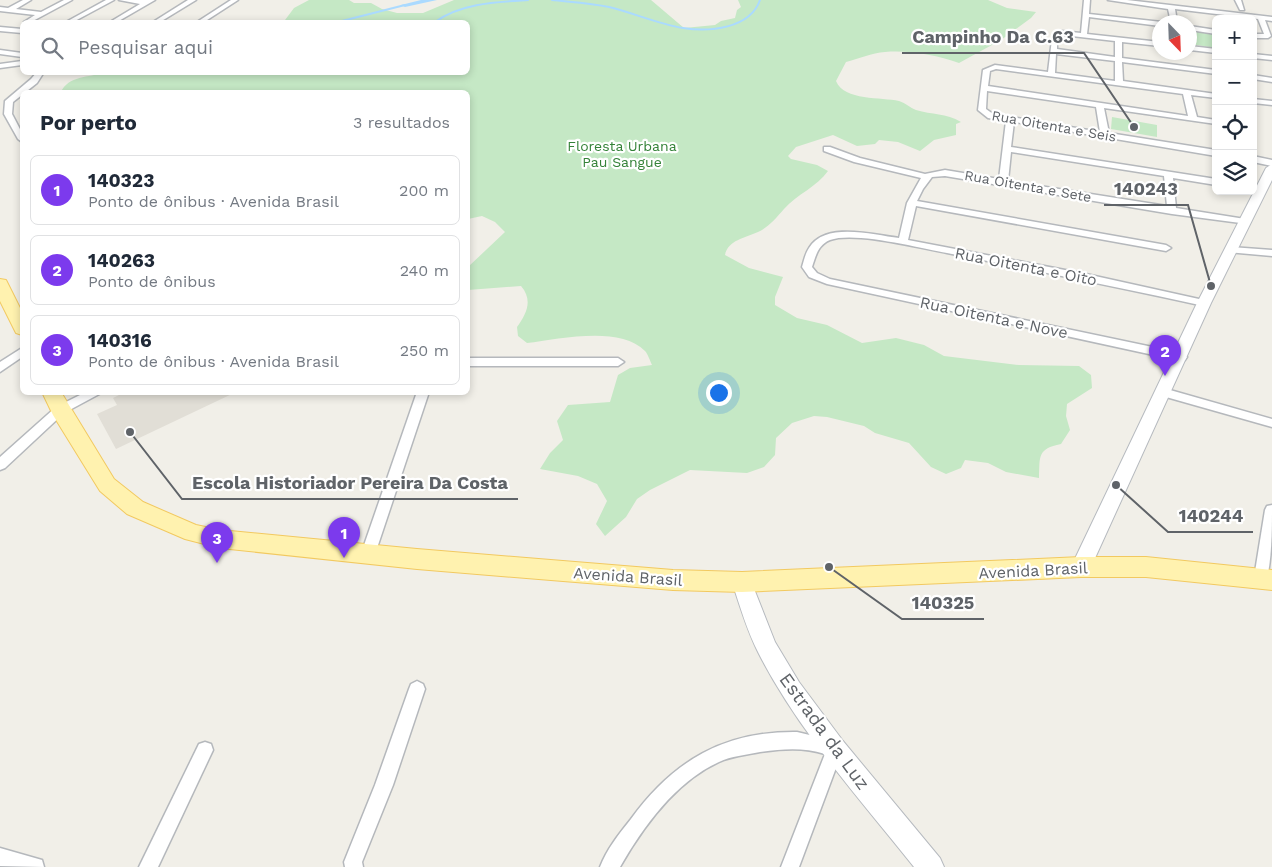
<!DOCTYPE html>
<html lang="pt">
<head>
<meta charset="utf-8">
<style>
	body { margin:0; font-family:"Work Sans",sans-serif; background:#f2f2f3; color:#1f2937 }
	.controls { position:absolute; right:15px; top:15px; display:grid; overflow:hidden; border-radius:8px; box-shadow:0 2px 8px #0003 }
	.controls button { width:45px; height:45px; display:grid; place-items:center; padding:0; border:0; border-bottom:1px solid #e0e1e3; background:#fff; color:#1f2937; font:25px sans-serif }
	.compass { position:absolute; left:1152px; top:15px; width:45px; height:45px; border-radius:50%; background:#fff; box-shadow:0 2px 8px #0003; rotate:157deg }
	.you { position:absolute; left:718px; top:392px; width:18px; height:18px; margin:-12px; border:4px solid #fff; border-radius:50%; background:#1a73e8; box-shadow:0 0 0 8px #1a73e833 }
	.badge { display:grid; place-items:center; width:32px; height:32px; border-radius:50%; background:#7c3aed; color:#fff; font-size:16px; font-weight:700 }
	.pin { position:absolute; translate:-50% -41px; filter:drop-shadow(0 1px 2px #0008) }
	.pin::after { content:''; position:absolute; top:26px; width:18px; height:15px; background:inherit; clip-path:polygon(0 0,100% 0,50% 100%) }
	.list { margin:0; padding:0; list-style:none }
	h2 { display:flex; justify-content:space-between; align-items:center; height:65px; margin:0; padding:0 20px; font-size:21px }
	h2 small { font-size:16px; font-weight:400; color:#747a83 }
	.list li { display:grid; grid-template-columns:32px 1fr auto; gap:15px; align-items:center; box-sizing:border-box; height:70px; margin:0 10px 10px; padding:0 10px; border:1px solid #e0e1e3; border-radius:8px }
	.list b { display:block; font-size:19px; white-space:nowrap }
	.list p { margin:0; font-size:16px; white-space:nowrap; color:#747a83 }
	.list em { font-size:16px; font-style:normal; color:#747a83 }
	.icon { flex:none; width:28px; height:28px; fill:none; stroke:currentColor; stroke-width:2; stroke-linecap:round; stroke-linejoin:round }
	.map { position:relative; flex:none; width:1272px; height:867px; overflow:hidden }
	.search { position:absolute; background:#fff; box-shadow:0 2px 8px #0003; left:20px; top:20px; width:450px; height:55px; display:flex; align-items:center; gap:12px; box-sizing:border-box; padding:0 18px; border-radius:8px; color:#747a83; font-size:19px }
	.panel { position:absolute; background:#fff; box-shadow:0 2px 8px #0003; left:20px; top:90px; width:450px; height:305px; border-radius:8px }
	.map>svg:first-child { display:block }
	.education { fill:#e1ded6 }
	.green { fill:#c5e8c5 }
	.lines { fill:none; stroke-linecap:round; stroke-linejoin:round }
	.stream { stroke:#aadaff; stroke-width:2 }
	.canal { fill:#aadaff; fill-rule:evenodd }
	.minor-casing { stroke:#b5b8bc; stroke-width:3 }
	.secondary-casing { stroke:#b6babf; stroke-width:2 }
	.primary-casing { stroke:#f2c960; stroke-width:2 }
	.minor { fill:#fff; fill-rule:evenodd }
	.secondary { fill:#fff; fill-rule:evenodd }
	.primary { fill:#fff2af; fill-rule:evenodd }
	.labels { text-anchor:middle; stroke-width:4.5; stroke-linejoin:round; paint-order:stroke }
	.far-street-label { font-size:14px; fill:#5f6368; stroke:#fff }
	.far-park-label { font-size:14px; fill:#348238; stroke:#fff }
	.street-label { font-size:16px; fill:#5f6368; stroke:#fff }
	.near-street-label { font-size:19px; fill:#5f6368; stroke:#fff }
	.leader { fill:none; stroke:#5f6368; stroke-width:2 }
	.callout-dot { fill:#5f6368; stroke:#fff; stroke-width:2 }
	.callout-label { font-size:18px; text-anchor:middle; font-weight:bold; fill:#5f6368; stroke:#fff; stroke-width:4.5; stroke-linejoin:round; paint-order:stroke }
</style>
</head>
<body>
<div class="map">
<svg width="1272" height="867" viewBox="0 0 1272 867">
	<rect width="100%" height="100%" fill="#f1efe8"/>
	<path class="education" d="M125,392h109v1l-118,56 -19,-35 20,-9 -4,-7z"/>
	<g class="green">
		<path d="M309,0h40l5,3h17l11,6 15,4h26l31,-13h197l33,28 31,-3 6,-4 14,-3 2,-8 4,-3 -3,-7h250l19,8 29,4 -5,6 -30,22 -42,23c-23,-8 -50,-13 -74,-11 -13,1 -27,7 -39,10l-10,19c8,20 46,16 63,20 7,2 11,7 17,9 16,5 30,3 45,12l-5,2v11l-22,5 -14,11 -22,-9 -19,-2 -4,4 -18,2 -24,-11 -37,12 -8,9 3,3 26,6 11,6c-11,16 -31,23 -44,38 -8,9 -15,18 -26,23 -13,6 -30,8 -33,23l24,13 34,9 -8,20v8l22,13 30,7 35,18 34,-5 28,7 20,11 75,9 60,1 12,9 1,13 -25,16 -1,12 4,14 -9,14c-24,5 -21,12 -22,34l-33,-6 -18,-9 -23,-3 -4,8 -15,6 -15,-7 -22,-24 -34,-10 -11,-7 -37,-9 -13,-1 -22,7 -16,15 -1,17 -11,12 -17,6 -57,-3 -40,20 -13,9 -11,18 -21,19 -9,-12 11,-23 -10,-17 -19,-8 -38,-7 10,-16 13,-13 -6,-19 11,-16 42,-3 8,-27 12,-7 22,-3c-2,-4 -4,-11 -7,-14 -25,-26 -86,-12 -118,-8l-9,-7 -1,-9c10,-14 16,-27 4,-41l-53,4v-23l37,-35 -10,-10 -13,-6 -14,3v-127h-407c7,-16 28,-15 43,-19l364,-1v-50h-180l-3,-2 9,-12z"/>
		<path d="M1190,29l26,3v16l-26,-4z"/>
		<path d="M1112,117l45,8v12l-46,-8z"/>
	</g>
	<g class="lines">
		<g class="stream">
			<path d="M552,0c19,2 39,3 57,7 25,6 49,17 74,21 26,4 67,1 77,-28"/>
			<path d="M338,22l67,-17"/>
			<path d="M435,22c26,-19 62,-20 93,-22"/>
		</g>
		<path class="canal" d="M421,0h16l-32,7 -4,-2z"/>
		<defs>
			<g id="minor">
				<path d="M23,0h8l-15,9 25,3 23,-12h8l-41,22h-7l11,-7 -35,-4v-4l8,1z"/>
				<path d="M106,0h8l-41,22h-7z"/>
				<path d="M119,0h36l-38,22h-7l30,-18z"/>
				<path d="M188,0h8l-36,22h-7z"/>
				<path d="M231,0h7l-34,22h-7z"/>
				<path d="M1084,0h6l-1,14 73,8h-2v4l-71,-9 -2,17 73,8v4l-38,-4v16l94,12v4l-94,-12 1,19 93,13v4l-25,-3 6,22 19,3v4l-112,-16 5,25 107,17v6l-202,-34 -3,25 205,32v6l-43,-7 3,30 69,11 5,3 -2,2 -76,-10 -227,-38 -13,1 -9,12 -6,12 249,44 5,3 -5,3 -250,-45 -8,34 178,34 122,27 1,2 -1,2 -4,1c-86,-19 -171,-36 -257,-53 -27,-5 -93,-22 -117,-13 -12,5 -14,15 -18,27l5,6 13,6 351,74 6,4 -2,3 -4,1 -354,-77 -18,-7 -7,-10c2,-6 3,-13 7,-19 16,-27 65,-13 90,-10l8,-35 14,-25 -67,-16 -30,-11v-4h6l30,11 65,16 20,-4 54,9 7,-58 -18,-3 -10,-8 5,-40 12,-5 53,7 4,-33 9,-8 20,2zM1063,35l52,6v16l-58,-8v-9zM1056,54l59,7v20l-60,-8zM996,69l187,25 5,22 -200,-30 2,-15zM987,91l109,16 4,25 -107,-18 -7,-5zM1011,152l153,24 3,30 -159,-25z"/>
				<path d="M1108,0h19l145,17v4l-7,-1 6,16 -3,2h-15v-4h11l-6,-15 -83,-10 2,13h-6l-3,-13z"/>
				<path d="M1235,0h6l3,10h-4z"/>
				<path d="M1190,26l26,4v4l-26,-4z"/>
				<path d="M0,27l22,2v4l-22,-2z"/>
				<path d="M1190,46l26,3v4l-26,-3z"/>
				<path d="M0,50l22,3v4l-22,-3z"/>
				<path d="M1253,54l19,2v4l-19,-2z"/>
				<path d="M22,61v4l-22,3v-4z"/>
				<path d="M37,72h7l-7,11 -24,19 -1,12 10,19v9l-4,-3 -14,-25 1,-13 26,-22z"/>
				<path d="M1253,75l19,3v4l-19,-3z"/>
				<path d="M1253,99l19,2v4l-19,-2z"/>
				<path d="M1253,156l19,4v6l-19,-4z"/>
				<path d="M1231,247l41,3v6l-45,-4v-4z"/>
				<path d="M22,348v9l-22,15v-10z"/>
				<path d="M468,358h150l6,4 -6,4h-150z"/>
				<path d="M1163,388l109,31v8l-113,-32 -2,-3z"/>
				<path d="M86,392h17l-39,21 -59,55 -5,2v-13l56,-50z"/>
				<path d="M417,392h12l-54,162 -2,4 -5,2 -5,-2 -2,-4z"/>
				<path d="M1272,505c0,23 0,55 -6,77l-5,2 -5,-2 -2,-4 11,-68 2,-4z"/>
				<path d="M417,681l6,3 2,5 -32,96 -31,77 1,5h-18l-1,-5 31,-77 34,-96 2,-5z"/>
				<path d="M797,732l38,9 6,2 2,6 -44,118h-18l44,-113c-22,-7 -43,-5 -65,-2 -14,3 -29,4 -41,10 -44,20 -76,65 -99,105h-20c7,-18 19,-33 31,-48 42,-58 93,-88 166,-87z"/>
				<path d="M205,742l6,2 2,6 -55,117h-19l60,-123z"/>
				<path d="M0,848l42,12 2,7 -44,-1z"/>
			</g>
			<g id="secondary">
				<path d="M1272,164v16l-61,123 -120,264 -3,6 -7,2 -7,-2 -3,-6 126,-264 69,-135z"/>
				<path d="M742,573l7,3 26,66 24,40 44,59 97,117 4,9h-30c-54,-68 -115,-135 -155,-213 -12,-23 -19,-48 -27,-72l3,-6z"/>
			</g>
			<g id="primary">
				<path d="M0,279l6,1 16,32v23l-6,-2 -16,-32z"/>
				<path d="M42,392h19l53,87 29,23 53,23 24,5 197,19 256,21 69,2 339,-15h65l126,13v20l-126,-13h-65l-339,15 -69,-2 -256,-21 -197,-21 -35,-9 -58,-25 -27,-23 -47,-76z"/>
			</g>
		</defs>
		<use href="#minor" class="minor-casing"/>
		<use href="#secondary" class="secondary-casing"/>
		<use href="#primary" class="primary-casing"/>
		<use href="#minor" class="minor"/>
		<use href="#secondary" class="secondary"/>
		<use href="#primary" class="primary"/>
	</g>
	<g class="labels">
		<g class="far-street-label">
			<text transform="translate(1054 126) rotate(10)" y="5">Rua Oitenta e Seis</text>
			<text transform="translate(1028 186) rotate(10)" y="5">Rua Oitenta e Sete</text>
		</g>
		<g class="far-park-label">
			<text x="622" y="151">Floresta Urbana<tspan x="622" dy="16">Pau Sangue</tspan></text>
		</g>
		<g class="street-label">
			<text transform="translate(1026 266) rotate(11)" y="6">Rua Oitenta e Oito</text>
			<text transform="translate(994 317) rotate(12)" y="6">Rua Oitenta e Nove</text>
			<text transform="translate(1033 570) rotate(-3)" y="6">Avenida Brasil</text>
			<text transform="translate(628 576) rotate(4)" y="6">Avenida Brasil</text>
		</g>
		<g class="near-street-label">
			<text transform="translate(825 731) rotate(54)" y="7">Estrada da Luz</text>
		</g>
	</g>
	<path class="leader" d="M1134 127L1084 53H902M1211 286L1188 205H1104M130 432L182 499H518M1116 485L1168 532H1253M829 567L902 619H984"/>
	<g class="callout-dot">
		<circle cx="1134" cy="127" r="5"/>
		<circle cx="1211" cy="286" r="5"/>
		<circle cx="130" cy="432" r="5"/>
		<circle cx="1116" cy="485" r="5"/>
		<circle cx="829" cy="567" r="5"/>
	</g>
	<g class="callout-label">
		<text x="993" y="43">Campinho Da C.63</text>
		<text x="1146" y="195">140243</text>
		<text x="350" y="489">Escola Historiador Pereira Da Costa</text>
		<text x="1211" y="522">140244</text>
		<text x="943" y="609">140325</text>
	</g>
</svg>
<div class="controls">
<button>+</button>
<button>−</button>
<button><svg class="icon" aria-label="locate" viewBox="0 0 24 24"><circle cx="12" cy="12" r="6"/><path d="M12 2v4M12 18v4M2 12h4M18 12h4"/></svg></button>
<button><svg class="icon" aria-label="layers" viewBox="0 0 24 24"><path d="M12 4l9 5-9 5-9-5zM3 14l9 5 9-5"/></svg></button>
</div>
<svg class="compass" viewBox="-18 -18 36 36"><path d="M0-13l5 13h-10z" fill="#e53935"/><path d="M0 13l5-13h-10z" fill="#747a83"/></svg>
<div class="you"></div>
<div class="pin badge" style="left:344px;top:558px">1</div>
<div class="pin badge" style="left:1165px;top:376px">2</div>
<div class="pin badge" style="left:217px;top:563px">3</div>
<div class="search"><svg class="icon" aria-label="search" viewBox="0 0 24 24"><circle cx="10" cy="10" r="6"/><path d="M15 15l6 6"/></svg>Pesquisar aqui</div>
<section class="panel">
<h2>Por perto<small>3 resultados</small></h2>
<ul class="list">
<li><span class="badge">1</span><div><b>140323</b><p>Ponto de ônibus · Avenida Brasil</p></div><em>200 m</em></li>
<li><span class="badge">2</span><div><b>140263</b><p>Ponto de ônibus</p></div><em>240 m</em></li>
<li><span class="badge">3</span><div><b>140316</b><p>Ponto de ônibus · Avenida Brasil</p></div><em>250 m</em></li>
</ul>
</section>
</div>
</body>
</html>
